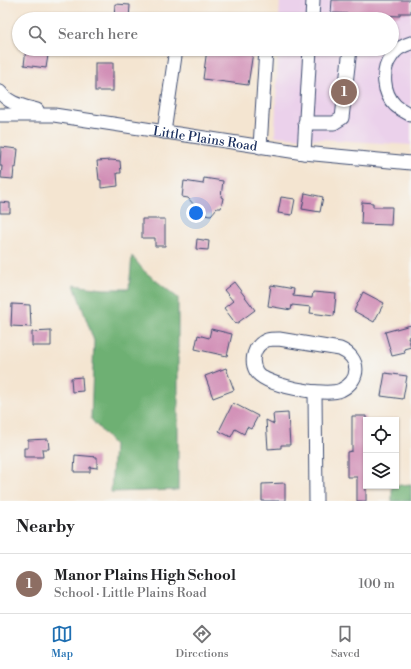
<!DOCTYPE html>
<html lang="en">
<head>
<meta charset="utf-8">
<style>
	body { margin:0; font-family:"Libre Bodoni",serif; background:#f2f2f2; color:#202124 }
	.controls { position:absolute; right:12px; bottom:12px; display:grid; overflow:hidden; border-radius:0px; box-shadow:0 1px 3px #0004 }
	.controls button { width:36px; height:36px; display:grid; place-items:center; padding:0; border:0; border-bottom:1px solid #e0e0e0; background:#fff; color:#202124; font:20px sans-serif }
	.you { position:absolute; left:196px; top:213px; width:14px; height:14px; margin:-10px; border:3px solid #fff; border-radius:50%; background:#1a73e8; box-shadow:0 0 0 6px #1a73e833 }
	.badge { display:grid; place-items:center; width:26px; height:26px; border-radius:50%; background:#1f6fb2; color:#fff; font-size:13px; font-weight:700 }
	.pin { position:absolute; translate:-50% -50%; border:2px solid #fff; box-shadow:0 1px 4px #0006 }
	.list { margin:0; padding:0; list-style:none }
	h2 { display:flex; justify-content:space-between; align-items:center; height:52px; margin:0; padding:0 16px; font-size:17px }
	h2 small { font-size:13px; font-weight:400; color:#757577 }
	.list li { display:grid; grid-template-columns:26px 1fr auto; gap:12px; align-items:center; box-sizing:border-box; height:60px; padding:0 16px; border-top:1px solid #e0e0e0 }
	.list b { display:block; font-size:15px; white-space:nowrap }
	.list p { margin:0; font-size:13px; white-space:nowrap; color:#757577 }
	.list em { font-size:13px; font-style:normal; color:#757577 }
	.icon { flex:none; width:22px; height:22px; fill:none; stroke:currentColor; stroke-width:2; stroke-linecap:round; stroke-linejoin:round }
	.map { position:relative; flex:none; width:411px; height:501px; overflow:hidden }
	.search { position:absolute; background:#fff; box-shadow:0 1px 3px #0004; left:12px; right:12px; top:12px; height:44px; display:flex; align-items:center; gap:10px; box-sizing:border-box; padding:0 14px; border-radius:22px; color:#757577; font-size:15px }
	.sheet { height:112px; background:#fff }
	nav { display:flex; justify-content:space-around; align-items:center; box-sizing:border-box; height:56px; border-top:1px solid #e0e0e0; background:#fff; font-size:11px; color:#757577 }
	nav a { display:grid; justify-items:center; gap:2px }
	nav .on { color:#1f6fb2 }
	.map>svg:first-child { display:block }
	.built { fill:#ebd1eb }
	.forest { fill:#6eb073; stroke:#447068 }
	.building { fill:#d18eb6 }
	.lines { fill:none; stroke-linecap:round; stroke-linejoin:round }
	.minor-casing { stroke:#3c4a6f; stroke-width:15 }
	.minor { stroke:#fff; stroke-width:13 }
	.labels { text-anchor:middle; stroke-width:3.5; stroke-linejoin:round; paint-order:stroke }
	.street-label { font-size:13px; fill:#1b2f5e; stroke:#f6f6f2 }
</style>
</head>
<body>
<div class="map">
<svg width="411" height="501" viewBox="0 0 411 501">
	<rect width="100%" height="100%" fill="#f6f6f2"/>
	<filter id="ink" filterUnits="userSpaceOnUse"><feTurbulence type="fractalNoise" baseFrequency=".025" numOctaves="2"/><feDisplacementMap in="SourceGraphic" scale="8" xChannelSelector="R" yChannelSelector="G"/><feConvolveMatrix kernelMatrix="1 2 1 2 8 2 1 2 1" color-interpolation-filters="sRGB"/></filter>
	<filter id="wash" filterUnits="userSpaceOnUse"><feTurbulence type="fractalNoise" baseFrequency=".012" numOctaves="4" result="noise"/><feDisplacementMap in="SourceGraphic" scale="16" xChannelSelector="R" yChannelSelector="G"/><feGaussianBlur stdDeviation="0.9" result="paint"/><feColorMatrix in="noise" values="0 0 0 0 0 0 0 0 0 0 0 0 0 0 0 0 0 1.4 0 .05"/><feComposite in="paint" operator="in"/></filter>
	<g filter="url(#wash)">
		<rect width="100%" height="100%" fill="#f4e5d1"/>
		<path class="built" d="M280,0h131v145l-136,-9 3,-87h114v-30h-113z"/>
		<g class="forest">
			<path d="M132,256l12,15 34,27v192l-67,2 3,-47 -23,-26 3,-78 -20,-56 29,4h26z"/>
			<path d="M411,484v17h-19v-15z"/>
		</g>
		<g id="blocks">
			<g class="building">
				<path d="M332,0h79v13h-11v3l-69,-3z"/>
				<path d="M115,4l15,1 -1,14h-15z"/>
				<path d="M26,49h23l-3,19 -22,-3z"/>
				<path d="M207,49h45l-1,2 2,1 -5,33 -45,-6z"/>
				<rect x="95" y="63" width="18" height="28"/>
				<path d="M1,147l17,2 -2,19 -2,-1 -1,12 -12,-1 1,-12h-2z"/>
				<path d="M111,160l9,1 1,12h-4l1,13 -17,2v-8h-2l-2,-19z"/>
				<path d="M204,178l19,3 -2,16 2,1 -2,10h-4l-6,7 -9,-1 -14,-16 -6,-1 2,-16 19,3z"/>
				<path d="M305,193l18,4 -3,15 -18,-3z"/>
				<path d="M281,197l14,2 -3,16 -14,-2z"/>
				<path d="M0,202l10,1v10h-10z"/>
				<path d="M362,202l11,1v4h19l-1,18 -30,-1z"/>
				<path d="M142,219h23v27h-10v-8h-13z"/>
				<path d="M197,239l12,2 -1,9 -12,-1z"/>
				<path d="M234,282l21,28 -19,14 -12,-16 9,-7 -9,-11z"/>
				<path d="M271,285l23,4 -1,7 19,2 1,-6 23,2 -2,22 -24,-3 1,-6 -19,-2 -1,5 -23,-4z"/>
				<path d="M363,292l21,11 -10,19 -20,-11z"/>
				<path d="M12,304l18,1 1,22 -20,-1z"/>
				<path d="M411,325v11l-3,1 3,10 -7,2 1,4 -13,3 -7,-24z"/>
				<path d="M211,329l21,5 -5,22 -32,-7 3,-14 11,3z"/>
				<path d="M51,331v15h-19v-14z"/>
				<path d="M226,368l8,22 -21,8 -8,-22z"/>
				<path d="M385,373l22,3 -4,23 -22,-3z"/>
				<path d="M82,377l1,14 -11,1 -1,-14z"/>
				<path d="M233,403l25,13 -7,13 -4,-2 -3,7 -9,-5 -4,8 -12,-6z"/>
				<path d="M288,413l2,32h-9v3l-13,1 -2,-29 8,4 -1,-10z"/>
				<path d="M352,416h14v85h-9v-24h-10v-25l5,-1z"/>
				<path d="M48,439l1,10h-7l1,8h-19v-9h4v-8z"/>
				<path d="M75,455l22,2v11l-7,-1v5h-16z"/>
				<path d="M285,483v18h-23v-17z"/>
			</g>
		</g>
	</g>
	<g filter="url(#ink)">
		<use href="#blocks" fill-opacity="0" stroke="#3c4a6f" stroke-width="1"/>
		<g class="lines">
			<defs>
				<g id="minor">
					<path d="M312,19l1,-19"/>
					<path d="M411,43c-7,2 -16,7 -20,14 -10,14 -8,36 4,48 4,4 11,7 16,10"/>
					<path d="M0,92c9,12 23,14 37,18"/>
					<path id="s1" d="M0,115h54l250,38 107,10"/>
					<path d="M305,123h29l8,-5 8,-69"/>
					<path d="M164,132l12,-83"/>
					<path d="M260,147l6,-98"/>
					<path d="M304,153l6,-104"/>
					<path d="M279,339l61,10c21,9 21,31 1,41 -15,7 -77,-4 -85,-19 -6,-11 -2,-26 11,-31 3,-1 8,-1 12,-1z"/>
					<path d="M315,392l1,109"/>
				</g>
			</defs>
			<use href="#minor" class="minor-casing"/>
			<use href="#minor" class="minor"/>
		</g>
	</g>
	<g class="labels">
		<g class="street-label">
			<text dy="5" stroke="none"><textPath href="#s1" startOffset="207">Little Plains Road</textPath></text>
		</g>
	</g>
</svg>
<div class="controls">
<button><svg class="icon" aria-label="locate" viewBox="0 0 24 24"><circle cx="12" cy="12" r="6"/><path d="M12 2v4M12 18v4M2 12h4M18 12h4"/></svg></button>
<button><svg class="icon" aria-label="layers" viewBox="0 0 24 24"><path d="M12 4l9 5-9 5-9-5zM3 14l9 5 9-5"/></svg></button>
</div>
<div class="you"></div>
<div class="pin badge" style="left:344px;top:92px;background:#8d6e63">1</div>
<div class="search"><svg class="icon" aria-label="search" viewBox="0 0 24 24"><circle cx="10" cy="10" r="6"/><path d="M15 15l6 6"/></svg>Search here</div>
</div>
<section class="sheet">
<h2>Nearby<small></small></h2>
<ul class="list">
<li><span class="badge" style="background:#8d6e63">1</span><div><b>Manor Plains High School</b><p>School · Little Plains Road</p></div><em>100 m</em></li>
</ul>
</section>
<nav>
<a class="on"><svg class="icon" aria-label="map" viewBox="0 0 24 24"><path d="M3 6l6-2 6 2 6-2v14l-6 2-6-2-6 2zM9 4v14M15 6v14"/></svg>Map</a>
<a><svg class="icon" aria-label="directions" viewBox="0 0 24 24"><path d="M12 3l9 9-9 9-9-9zM9 14v-3h6M13 9l2 2-2 2"/></svg>Directions</a>
<a><svg class="icon" aria-label="saved" viewBox="0 0 24 24"><path d="M7 4h10v16l-5-4-5 4z"/></svg>Saved</a>
</nav>
</body>
</html>
